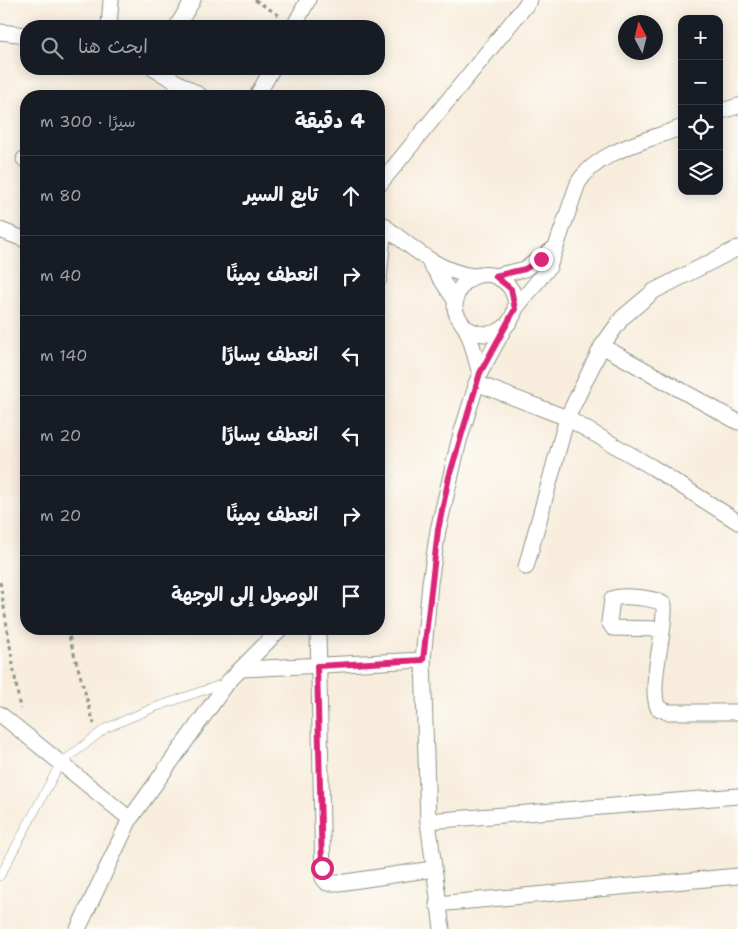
<!DOCTYPE html>
<html lang="ar">
<head>
<meta charset="utf-8">
<style>
	body { margin:0; font-family:"Shantell Sans","Playpen Sans Arabic",sans-serif; background:#242831; color:#f1f3f6; direction:rtl }
	.controls { position:absolute; right:15px; top:15px; display:grid; overflow:hidden; border-radius:10px; box-shadow:0 2px 12px #0003 }
	.controls button { width:45px; height:45px; display:grid; place-items:center; padding:0; border:0; border-bottom:1px solid #363941; background:#171b24; color:#f1f3f6; font:25px sans-serif }
	.compass { position:absolute; left:618px; top:15px; width:45px; height:45px; border-radius:50%; background:#171b24; box-shadow:0 2px 12px #0003; rotate:353deg }
	.stop { position:absolute; width:15px; height:15px; margin:-11px; border:4px solid #db2777; border-radius:50%; background:#fff }
	.stop.end { background:#db2777; border-color:#fff; box-shadow:0 1px 5px #0008 }
	.list { margin:0; padding:0; list-style:none }
	h2 { display:flex; justify-content:space-between; align-items:center; height:65px; margin:0; padding:0 20px; font-size:21px }
	h2 small { font-size:16px; font-weight:400; color:#9ea1a6 }
	.list li { display:grid; grid-template-columns:32px 1fr auto; gap:15px; align-items:center; box-sizing:border-box; height:80px; padding:0 20px; border-top:1px solid #363941 }
	.list b { display:block; font-size:19px; white-space:nowrap }
	.list em { font-size:16px; font-style:normal; color:#9ea1a6 }
	.icon { flex:none; width:28px; height:28px; fill:none; stroke:currentColor; stroke-width:2; stroke-linecap:round; stroke-linejoin:round }
	.map { position:relative; flex:none; width:738px; height:929px; overflow:hidden; direction:ltr }
	.search { position:absolute; background:#171b24; box-shadow:0 2px 12px #0003; left:20px; top:20px; width:365px; height:55px; display:flex; align-items:center; gap:12px; box-sizing:border-box; padding:0 18px; border-radius:20px; color:#9ea1a6; font-size:19px }
	.panel { position:absolute; background:#171b24; box-shadow:0 2px 12px #0003; left:20px; top:90px; width:365px; height:545px; border-radius:20px; direction:rtl }
	.map>svg:first-child { display:block }
	.lines { fill:none; stroke-linecap:round; stroke-linejoin:round }
	.service-casing { stroke:#8c9588; stroke-width:9 }
	.minor-casing { stroke:#8c9588; stroke-width:17 }
	.path { stroke:#8c9588; stroke-width:3; stroke-dasharray:4 4; stroke-linecap:butt }
	.service { stroke:#fff; stroke-width:8 }
	.minor { stroke:#fff; stroke-width:15 }
	.route { stroke:#db2777; stroke-width:6 }
</style>
</head>
<body>
<div class="map">
<svg width="738" height="929" viewBox="0 0 738 929">
	<rect width="100%" height="100%" fill="#fdfcf7"/>
	<filter id="ink" filterUnits="userSpaceOnUse"><feTurbulence type="fractalNoise" baseFrequency=".02" numOctaves="2"/><feDisplacementMap in="SourceGraphic" scale="10" xChannelSelector="R" yChannelSelector="G"/><feConvolveMatrix kernelMatrix="1 2 1 2 8 2 1 2 1" color-interpolation-filters="sRGB"/></filter>
	<filter id="wash" filterUnits="userSpaceOnUse"><feTurbulence type="fractalNoise" baseFrequency=".0096" numOctaves="4" result="noise"/><feDisplacementMap in="SourceGraphic" scale="20" xChannelSelector="R" yChannelSelector="G"/><feGaussianBlur stdDeviation="1.12" result="paint"/><feColorMatrix in="noise" values="0 0 0 0 0 0 0 0 0 0 0 0 0 0 0 0 0 1.4 0 .05"/><feComposite in="paint" operator="in"/></filter>
	<g filter="url(#wash)">
		<rect width="100%" height="100%" fill="#f8eddd"/>
	</g>
	<g filter="url(#ink)">
		<g class="lines">
			<defs>
				<path id="service" d="M0,876l60,-112 46,-36 47,-20 72,-25"/>
				<g id="minor">
					<path d="M109,26l2,-26"/>
					<path d="M177,26l16,-26"/>
					<path d="M294,26l14,-26"/>
					<path d="M0,32l26,3"/>
					<path d="M154,69l47,27"/>
					<path d="M257,96l15,-27"/>
					<path d="M719,112l19,-6"/>
					<path d="M24,159h2"/>
					<path d="M379,185l151,-185"/>
					<path d="M379,222c29,22 58,50 95,54"/>
					<path d="M0,230l26,10"/>
					<path d="M430,263l25,37"/>
					<path d="M495,276l30,-7 31,-22"/>
					<path d="M379,279l5,-54"/>
					<path d="M515,309l34,-42 29,-84c20,-33 70,-42 104,-56"/>
					<path d="M466,328c41,24 70,-32 31,-51 -8,-4 -18,-3 -26,1 -10,6 -16,16 -16,28 0,11 7,15 11,23 7,14 9,30 14,44"/>
					<path d="M602,346l136,76"/>
					<path d="M476,383l91,35 85,49 86,55"/>
					<path d="M526,567l41,-149 35,-72 20,-28 32,-27 84,-43"/>
					<path d="M318,629l5,249 4,5h12l94,-14"/>
					<path d="M662,629l-49,-1 -4,-6 3,-23c7,-5 47,-1 52,6 2,28 -16,80 -6,103l10,4h70"/>
					<path d="M241,669l182,-9"/>
					<path d="M0,714l130,105"/>
					<path d="M428,821l310,-25"/>
					<path d="M437,904l301,-28"/>
					<path d="M78,929l52,-110 98,-137 52,-53"/>
					<path d="M442,929l-14,-108 -5,-161 7,-77 8,-53 21,-89 21,-68 25,-46"/>
				</g>
			</defs>
			<use href="#service" class="service-casing"/>
			<use href="#minor" class="minor-casing"/>
			<g class="path">
				<path d="M255,0l27,17"/>
				<path d="M0,582l20,127"/>
				<path d="M67,629l27,95"/>
			</g>
			<use href="#service" class="service"/>
			<use href="#minor" class="minor"/>
		</g>
	</g>
	<g class="lines" filter="url(#ink)">
		<path class="route" d="M322,868l-5,-202 106,-6 15,-130 11,-53 31,-104 35,-64 -4,-20 -16,-13 30,-7 16,-10"/>
	</g>
</svg>
<div class="controls">
<button>+</button>
<button>−</button>
<button><svg class="icon" aria-label="locate" viewBox="0 0 24 24"><circle cx="12" cy="12" r="6"/><path d="M12 2v4M12 18v4M2 12h4M18 12h4"/></svg></button>
<button><svg class="icon" aria-label="layers" viewBox="0 0 24 24"><path d="M12 4l9 5-9 5-9-5zM3 14l9 5 9-5"/></svg></button>
</div>
<svg class="compass" viewBox="-18 -18 36 36"><path d="M0-13l5 13h-10z" fill="#e53935"/><path d="M0 13l5-13h-10z" fill="#9ea1a6"/></svg>
<div class="stop" style="left:322px;top:868px"></div>
<div class="stop end" style="left:541px;top:259px"></div>
<div class="search"><svg class="icon" aria-label="search" viewBox="0 0 24 24"><circle cx="10" cy="10" r="6"/><path d="M15 15l6 6"/></svg>ابحث هنا</div>
<section class="panel">
<h2>4 دقيقة<small>سيرًا · 300 m</small></h2>
<ul class="list">
<li><svg class="icon" aria-label="ahead" viewBox="0 0 24 24"><path d="M12 20V5M6 11l6-6 6 6"/></svg><div><b>تابع السير</b></div><em>80 m</em></li>
<li><svg class="icon" aria-label="right" viewBox="0 0 24 24"><path d="M7 20v-9h11M14 6l5 5-5 5"/></svg><div><b>انعطف يمينًا</b></div><em>40 m</em></li>
<li><svg class="icon" aria-label="left" viewBox="0 0 24 24"><path d="M17 20v-9H6M10 6l-5 5 5 5"/></svg><div><b>انعطف يسارًا</b></div><em>140 m</em></li>
<li><svg class="icon" aria-label="left" viewBox="0 0 24 24"><path d="M17 20v-9H6M10 6l-5 5 5 5"/></svg><div><b>انعطف يسارًا</b></div><em>20 m</em></li>
<li><svg class="icon" aria-label="right" viewBox="0 0 24 24"><path d="M7 20v-9h11M14 6l5 5-5 5"/></svg><div><b>انعطف يمينًا</b></div><em>20 m</em></li>
<li><svg class="icon" aria-label="arrive" viewBox="0 0 24 24"><path d="M6 21V4h12l-3 4 3 4H6"/></svg><div><b>الوصول إلى الوجهة</b></div></li>
</ul>
</section>
</div>
</body>
</html>
